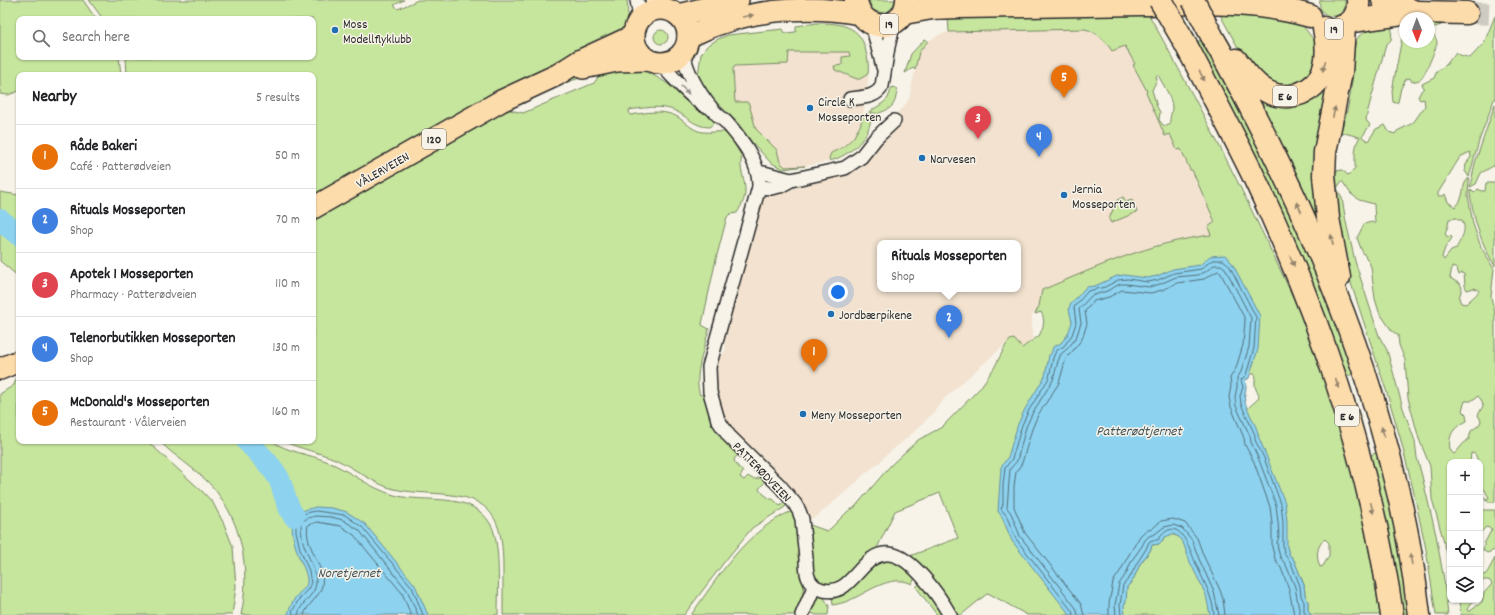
<!DOCTYPE html>
<html lang="en">
<head>
<meta charset="utf-8">
<style>
	body { margin:0; font-family:Dekko,sans-serif; background:#f6f6f6; color:#202124 }
	.controls { position:absolute; right:12px; bottom:12px; display:grid; overflow:hidden; border-radius:8px; box-shadow:0 1px 3px #0004 }
	.controls button { width:36px; height:36px; display:grid; place-items:center; padding:0; border:0; border-bottom:1px solid #e0e0e0; background:#fff; color:#202124; font:20px sans-serif }
	.compass { position:absolute; left:1399px; top:12px; width:36px; height:36px; border-radius:50%; background:#fff; box-shadow:0 1px 3px #0004; rotate:179deg }
	.you { position:absolute; left:838px; top:292px; width:14px; height:14px; margin:-10px; border:3px solid #fff; border-radius:50%; background:#1a73e8; box-shadow:0 0 0 6px #1a73e833 }
	.badge { display:grid; place-items:center; width:26px; height:26px; border-radius:50%; background:#1f6fb2; color:#fff; font-size:13px; font-weight:700 }
	.pin { position:absolute; translate:-50% -33px; filter:drop-shadow(0 1px 2px #0008) }
	.pin::after { content:''; position:absolute; top:21px; width:14px; height:12px; background:inherit; clip-path:polygon(0 0,100% 0,50% 100%) }
	.popup { position:absolute; left:877px; top:240px; width:144px; height:52px; box-sizing:border-box; display:grid; place-content:center; border-radius:8px; background:#fff; filter:drop-shadow(0 1px 3px #0005); font-size:13px; white-space:nowrap; color:#757577 }
	.popup b { font-size:15px; color:#202124 }
	.popup::after { content:''; position:absolute; left:50%; top:100%; margin-left:-8px; border:8px solid transparent; border-top-color:#fff }
	.list { margin:0; padding:0; list-style:none }
	h2 { display:flex; justify-content:space-between; align-items:center; height:52px; margin:0; padding:0 16px; font-size:17px }
	h2 small { font-size:13px; font-weight:400; color:#757577 }
	.list li { display:grid; grid-template-columns:26px 1fr auto; gap:12px; align-items:center; box-sizing:border-box; height:64px; padding:0 16px; border-top:1px solid #e0e0e0 }
	.list b { display:block; font-size:15px; white-space:nowrap }
	.list p { margin:0; font-size:13px; white-space:nowrap; color:#757577 }
	.list em { font-size:13px; font-style:normal; color:#757577 }
	.icon { flex:none; width:22px; height:22px; fill:none; stroke:currentColor; stroke-width:2; stroke-linecap:round; stroke-linejoin:round }
	.map { position:relative; flex:none; width:1495px; height:615px; overflow:hidden }
	.search { position:absolute; background:#fff; box-shadow:0 1px 3px #0004; left:16px; top:16px; width:300px; height:44px; display:flex; align-items:center; gap:10px; box-sizing:border-box; padding:0 14px; border-radius:8px; color:#757577; font-size:15px }
	.panel { position:absolute; background:#fff; box-shadow:0 1px 3px #0004; left:16px; top:72px; width:300px; height:372px; border-radius:8px }
	.map>svg:first-child { display:block }
	.built { fill:#f2e2cf; fill-rule:evenodd }
	.green { fill:#c6e59d; stroke:#788864; fill-rule:evenodd }
	.water { fill:#8dd2ef; stroke:#668fa1 }
	.lines { fill:none; stroke-linecap:round; stroke-linejoin:round }
	.shore { stroke:#526e79; stroke-width:1 }
	.river { stroke:#8dd2ef; stroke-width:22 }
	.trunk-tunnel { stroke:#cecbc2; stroke-width:22; stroke-dasharray:22 11; stroke-linecap:butt }
	.minor-casing { stroke:#2b2b2b; stroke-width:16 }
	.primary-casing { stroke:#2b2b2b; stroke-width:24 }
	.trunk-casing { stroke:#2b2b2b; stroke-width:25 }
	.motorway-casing { stroke:#2b2b2b; stroke-width:25 }
	.minor { stroke:#f7f3e8; stroke-width:13 }
	.primary { stroke:#fddcac; stroke-width:21 }
	.trunk { stroke:#fddcac; stroke-width:22 }
	.motorway { stroke:#fddcac; stroke-width:22 }
	.motorway-bridge-casing { stroke:#2b2b2b; stroke-width:25; stroke-linecap:butt }
	.motorway-bridge { stroke:#fddcac; stroke-width:22 }
	.oneway { fill:#94846c }
	.oneway2 { fill:#918f8a }
	.poi-dot { fill:#1f6fb2; stroke:#f7f3e8; stroke-width:1.5 }
	.labels { text-anchor:middle; stroke-width:3; stroke-linejoin:round; paint-order:stroke }
	.shield { fill:#f7f3e8; stroke:#686764; stroke-width:1 }
	.shield-label { font-size:12px; font-weight:bold; fill:#2b2b2b }
	.poi-label { font-size:13px; fill:#2b2b2b; stroke:#f7f3e8; text-anchor:start }
	.street-label { font-size:13px; fill:#2b2b2b; stroke:#f7f3e8 }
	.water-label { font-size:14px; font-style:italic; fill:#44555c; stroke:#f7f3e8 }
</style>
</head>
<body>
<div class="map">
<svg width="1495" height="615" viewBox="0 0 1495 615">
	<rect width="100%" height="100%" fill="#f7f3e8"/>
	<filter id="ink" filterUnits="userSpaceOnUse"><feTurbulence type="fractalNoise" baseFrequency=".025" numOctaves="2"/><feDisplacementMap in="SourceGraphic" scale="8" xChannelSelector="R" yChannelSelector="G"/><feConvolveMatrix kernelMatrix="1 2 1 2 8 2 1 2 1" color-interpolation-filters="sRGB"/></filter>
	<g filter="url(#ink)">
		<g class="built">
			<path d="M1052,28l33,1 5,1 15,10 7,11 13,-5 11,18h-2l14,27 -2,1 19,43 5,-1 7,16 4,-1 28,57 6,17 -4,13 -44,7 -18,5 -107,42 -3,16 -7,10v19l2,3 -12,11 -8,-10 -4,1 -65,58 -13,16 -18,18 -30,25 -4,5 -18,14 -4,5 -42,36 -7,2 -6,-15 -9,-13 -57,-55 -13,-17 -6,-12 -4,-33 4,-13 8,-12 -2,-11 1,-8 32,-119 7,-14 86,-25 21,-16 15,-20 5,-19 12,-9 6,-9 10,-47 9,-11 13,-7 8,-2zM880,243h138v46h-138z"/>
			<path d="M788,52h62v4h-6l-3,10 -6,4 22,9h3l8,-5v8l-5,34 -3,10 -4,7 -8,10 -17,10 -2,5 1,3 -25,5 -20,1 -5,-5 -3,-12 -10,-11 -11,-10 -9,-27h-12l-2,-33 3,-3z"/>
		</g>
		<g class="green">
			<path d="M0,0h83l13,19h-77v38h100l2,18h-102v16l-11,4 -8,-1z"/>
			<path d="M89,0h315l-10,5 4,4 20,-9h209c1,11 2,20 -5,30l-309,169v-124h-186l-1,-18h187v-38h-210z"/>
			<path d="M869,0h26c-2,12 -13,16 -23,9z"/>
			<path d="M1320,0h25c2,23 -29,20 -25,0z"/>
			<path d="M1148,13c41,74 80,147 116,223 13,27 26,53 37,80 38,96 64,197 79,299h-69l-3,-5v-8l-3,-7 -1,-10 -10,-25 -5,-6 -45,-124 3,-21 12,-11c0,-5 -4,-8 -4,-13 -1,-5 2,-6 0,-11h-5l-2,5 -3,1 -176,233 1,2h-43l-39,-22 -27,22h-6l-48,-58 51,-19 -18,-45 -45,18 -17,35 -1,6 -39,34 -20,-3 -6,-10 -4,-38 2,-10 17,6 3,-2 18,-18 6,-3 37,-43 27,-25 24,-13 38,-39 14,-20 12,-23 4,-5 4,-1 8,9 8,-6 9,-6c4,-9 7,-15 2,-24l-6,2 4,-8 3,-16c55,-23 109,-48 169,-55l-3,-8 7,-5 -23,-52h-2l-9,-21 -4,1 -7,-16 -5,2 -19,-44 1,-1 -14,-26 2,-1 -10,-18 -13,5c-7,-11 -15,-19 -27,-22l-136,3 -1,-15zM1158,75c5,10 14,22 14,33 0,5 -3,10 -2,16l-3,2 -4,-1 -4,-5 1,-8 -3,-5 -5,-17 5,-10 -1,-4zM1325,539l4,4v13l-6,10 -3,1c-4,-10 -4,-21 5,-28z"/>
			<path d="M1219,13l36,1 41,8 8,5 12,16 2,19 -17,24 -29,1 -25,-23z"/>
			<path d="M1495,16v81l-16,44 -10,36 -4,-6 1,-7 5,-7 -1,-5 -10,5 -22,36v3h5l2,-2 3,8 7,5c11,-8 5,-23 14,-29l-1,17 5,29 8,23 13,22 -3,28 4,17v188h-7l-6,-6 5,3 2,-1 -4,-8 -5,-3v-25h-3v-4l-2,-4 -4,-1 -1,9h-20v102l-18,-65 -2,-33 -11,-27 -11,-41 -3,-38 -6,-15 -1,-10 -6,-4 -13,-19 -4,-13 -4,-32 -2,-5 -7,-11 -5,-13 7,-14 8,-2 3,2 -1,-20 -15,-4 -8,-6 -9,-13 -5,7 5,10 4,24 9,39 24,75 8,14 16,58 12,33 2,17 5,18 14,59 8,45 4,35h-12l-10,-66 -13,-60 -13,-52 -13,-44 -42,-128 -15,-93 12,-2 6,5 7,-7c0,-10 -1,-23 5,-31l-20,-5c7,-16 10,-34 12,-51 2,-11 0,-38 7,-45 8,-7 20,-8 29,-11l4,4 -1,11 -5,5 -18,65 -2,10 4,5 -8,12 6,4 8,-12 9,-4 4,7 6,2 2,-3 16,-8 12,-17 -1,-7 -4,1 -2,-3 3,-6 3,-3 -2,-4 12,-6 3,-7 9,-6 10,-13 4,3 10,3 14,-15zM1457,218l1,2h4c6,12 -2,19 -6,29l-5,2 -7,9 -2,-3 3,-9 7,-10 -1,-2 -4,1 -2,-4 3,-7 1,-7zM1452,267l5,2 2,6 3,-2 2,1 1,12 2,4 7,-2 5,2c-3,7 -8,8 -13,14l-5,-1 -2,-5 3,-10 -2,-4 -10,-6zM1478,396l4,5 1,5 -5,9 3,6 -2,4 -8,6 -2,8c-7,4 -9,10 -15,15 -7,-4 -5,-18 0,-24 3,-4 9,-7 13,-9l-1,-7 -4,-4 3,-9h6z"/>
			<path d="M1429,21l14,1 1,2 -14,5c2,4 7,9 7,14 0,3 -13,34 -16,36 -3,2 -6,2 -9,3l-2,-4 -4,1 -5,9 -3,14 -3,1 -2,-1 -1,-11 11,-59 2,-3v13h24z"/>
			<path d="M817,23c23,0 44,2 49,29 2,7 3,14 2,22l-8,5h-3l-22,-9 -1,-4 8,-1v-8l8,-1 -1,-4h-60l-1,12 -53,2 -2,3 2,33h12l2,2 7,25 21,21 3,12 5,5 20,-1 -22,3 -13,-7 -19,-21 -13,-18 -30,-29 -10,-19 3,-21 6,-8 11,-7 10,-4 55,-6 2,4 11,-1v-6z"/>
			<circle cx="661" cy="37" r="7"/>
			<path d="M925,39l3,2 -9,11 -4,18 -2,-2 -8,5 6,-19z"/>
			<path d="M1193,41h12l86,167 64,164c-4,4 -7,4 -12,2z"/>
			<path d="M636,69c23,5 41,22 59,36 6,5 14,10 19,16l-1,3 -4,3c-15,0 -23,-12 -36,-17 -13,-5 -30,-2 -44,0l1,5c15,-2 31,-6 46,1 9,5 16,15 27,16 7,1 14,-1 21,0l7,6 11,19c-4,11 4,23 3,35 0,8 -4,14 -8,21l-7,1 -3,3 -11,42 -14,65v1l7,4c-4,18 -16,47 -9,66h5l35,58 -6,6 1,4 8,9 -3,5 4,3 4,-4c5,4 9,4 15,0l4,3 -8,10 1,2 10,8h3l7,7 7,-5v1l-2,5 -33,21 -27,33 -41,54h-181c0,-14 0,-28 0,-42 0,-37 -2,-70 -45,-77 -21,-4 -43,-2 -64,-7 -21,-5 -39,-21 -59,-30 -17,-7 -35,-10 -52,-18h30v-223l195,-111 58,-27 25,-7zM601,73l-7,10 -71,30 -13,-3c22,-15 65,-33 91,-37z"/>
			<path d="M1328,76l-5,155 -20,-43 -46,-95 9,7z"/>
			<path d="M892,87l4,1 1,2c-2,17 -5,18 -20,24l-6,-2c2,24 -20,43 -41,49l-1,-3 2,-5 12,-6 10,-9 7,-12 3,-10 20,-13 5,-5z"/>
			<path d="M1495,104v61l-14,8 -5,11 -6,3 5,-24z"/>
			<path d="M1486,183h9v83c-14,-22 -21,-46 -25,-72v-5l4,4 4,-4 4,2h3z"/>
			<path d="M0,192l19,3v82l-19,-16z"/>
			<path d="M1123,197l3,5 6,-2 5,12 -26,11 -2,-4 8,-19z"/>
			<path d="M18,374l1,67h128l56,51 10,11 11,21 9,23 3,40 -4,28h-232v-221l14,-9z"/>
			<path d="M159,441h113c15,11 37,13 54,20 23,9 43,27 68,34 31,9 78,-5 97,30 10,17 7,68 7,90h-257c10,-46 1,-98 -33,-133 -15,-15 -34,-26 -49,-41z"/>
			<path d="M1375,453l3,1 9,27 26,134h-12l-31,-153 1,-7z"/>
			<path d="M1482,510h13v40l-8,3 -4,-3 2,-8 7,-13 -6,-2 -6,6v-21z"/>
			<path d="M792,511l4,5 8,68 -2,15 -6,16h-105c28,-39 54,-84 101,-104z"/>
			<path d="M1170,534l15,4 48,77h-120l12,-13 2,-15 6,-7 7,-16 10,-13 2,-6 8,-1 5,-7z"/>
			<path d="M1495,558v57h-34l-2,-15h15l-7,9 2,3 13,-10 2,-9 8,-9 -3,-4h-6l-3,5v-11l5,1 3,-4z"/>
			<path d="M895,559l20,18 -3,7c-21,-11 -45,9 -64,17 -5,2 -10,3 -15,4l-1,-9 46,-36z"/>
			<path d="M922,582l24,33h-9l-21,-28z"/>
			<path d="M818,596h5l6,10 -1,9h-12l-7,-3 6,-14z"/>
		</g>
		<g class="water">
			<path d="M1225,255l7,8 28,53 -2,33 -9,29 -4,2c3,10 -2,13 0,22 3,11 14,27 14,37l1,1 25,63 2,18v26l2,7 5,6 10,25 1,10 3,7v8l3,5h-101l-4,-20 -16,-33 -6,-17 -5,-8 -6,-3 -8,3 -6,7 -7,1 -2,6 -10,13 -7,16 -6,7 -1,15 -2,3 1,10h-55l-58,-74 -10,-24 -4,-6 3,-44 7,-10 10,-33 7,-15 20,-33 4,-21 2,-1 2,-7 8,-4 7,-9 4,-12 -3,-13 1,-4 16,-18 9,-1 22,-10 7,-1 23,3 10,-2 16,-7 27,-4 10,-9z"/>
			<path d="M316,507l16,1 15,4 18,12 50,61 13,30h-140c1,-6 4,-12 7,-17 3,-5 11,-9 12,-15 1,-7 -4,-17 -7,-24 -4,-9 -13,-37 -4,-44 5,-5 13,-6 20,-8z"/>
		</g>
		<g class="lines">
			<g class="shore">
				<path d="M292,615l1,-5 6,-11 9,-10 3,-6 -2,-12 -9,-22 -4,-18v-10l2,-4 8,-4 10,-2 29,4 17,12 50,60 11,28"/>
				<path d="M298,615c2,-13 18,-20 18,-32 0,-12 -6,-22 -10,-33 -4,-8 -5,-19 -5,-28l7,-4 8,-2 15,1 12,3 16,10 48,60 11,25"/>
				<path d="M304,615c3,-11 15,-17 18,-29 4,-21 -19,-40 -14,-61l9,-3 24,4 13,9 48,58 9,22"/>
				<path d="M1073,615l-1,-4 -56,-72 -10,-24 -5,-6 2,-5v-18l2,-18 7,-9 10,-34 7,-15 20,-32 4,-20 3,-7 8,-5 8,-11 4,-12 -2,-16 14,-16 17,-4 13,-7 10,-1 20,3 10,-2 16,-7 27,-4 11,-9h11l6,5 27,52 -2,31 -8,27 -5,5 2,7 -3,9 1,8 14,31v5l9,18 17,46 2,18v26l2,7 6,8 9,23 1,10 3,6v9l2,4"/>
				<path d="M1078,615l-2,-7 -56,-72 -9,-23 -4,-5 3,-39 7,-8 9,-34 7,-15 20,-32 5,-19 3,-7 7,-6 8,-10 5,-15 -2,-14 12,-13 16,-5 13,-7h7l22,3 11,-3 16,-7 22,-2 7,-3 9,-7h7l4,3 26,50 -2,29 -8,25 -4,6v9l-2,10 1,9 14,30 1,6 8,18 17,45 2,17 1,14 -2,7 1,6 2,8 6,8 9,22 5,28"/>
				<path d="M1084,615l-3,-11 -56,-71 -11,-26v-20l2,-15 6,-9 10,-34 6,-14 21,-32 7,-25 6,-6 10,-13 5,-15 -2,-13 9,-10 15,-4 13,-7 29,3 11,-3 15,-7 27,-4 14,-8 2,1 24,45 1,4 -2,24 -7,23 -6,10 1,8 -2,11 2,10 13,31 1,7 9,17 16,45 2,16v24l3,12 6,9 8,21 5,26"/>
				<path d="M1109,615v-11l4,-22 8,-12 6,-12 13,-22 5,-5 7,-2 9,-8 12,-2 12,4 12,15 7,19 16,33 3,9 2,16"/>
				<path d="M1116,615l-1,-10 4,-21 7,-10 6,-14 10,-14 3,-6 4,-4 6,-2 9,-7 9,-2 9,3 10,12 7,19 15,33 5,23"/>
				<path d="M1121,615l-1,-10 3,-20 7,-8 7,-14 9,-14 3,-7 3,-2h6c21,-30 32,11 39,26 7,16 16,31 17,49"/>
			</g>
			<g class="river">
				<path d="M0,220l19,15"/>
				<path d="M247,441c11,12 25,24 32,38 6,13 6,25 15,37"/>
			</g>
			<path class="trunk-tunnel" d="M1467,13l28,1"/>
			<defs>
				<g id="minor">
					<path d="M637,0l3,18"/>
					<path d="M653,0l8,9"/>
					<path d="M872,24l11,43"/>
					<path d="M683,52c4,22 15,40 29,57 4,5 9,9 14,13 15,17 34,40 33,65l-50,180 1,25 8,28 11,16 51,50 15,18 4,7 3,8c1,13 3,26 4,40 0,6 0,12 2,18 2,6 6,10 12,12 32,12 40,-38 69,-35 23,2 50,42 61,61"/>
					<path d="M660,64c15,14 27,31 45,42"/>
					<path d="M850,99c12,-2 26,-1 32,-13l6,-39 6,-25"/>
					<path d="M758,173h6l27,7"/>
					<path d="M759,187l12,1 9,-2 11,-6 54,-12 16,-11 15,-19 18,-17"/>
					<path d="M802,615l12,-28"/>
				</g>
				<g id="primary">
					<circle cx="661" cy="36" r="27"/>
					<path d="M678,15l60,-15"/>
					<path d="M688,37c11,-5 22,-11 34,-14 44,-15 93,-17 138,-9"/>
					<path d="M583,68l34,-7 29,-1"/>
					<path d="M313,208l188,-107 56,-26 22,-14 54,-25"/>
					<path d="M0,369l19,-8"/>
				</g>
				<g id="trunk">
					<path d="M856,0c5,35 49,33 51,0"/>
					<path d="M1383,0l33,12"/>
					<path d="M904,13l28,-5 26,-1c61,-1 122,-2 183,-3 56,-1 114,-4 169,12"/>
					<path d="M1352,21l65,-9 50,1"/>
					<path d="M1341,27c12,-4 18,-15 17,-27"/>
				</g>
				<g id="motorway">
					<path d="M1214,40c19,32 35,65 52,98 55,110 102,226 130,346 11,43 18,87 23,131"/>
					<path d="M1184,41c23,44 46,87 68,132 67,140 118,288 140,442"/>
					<path d="M1236,60c8,10 16,22 27,29 9,6 21,9 32,6 32,-8 35,-39 29,-67"/>
					<path d="M1339,277l-11,-59 -4,-43 1,-23 16,-80 3,-46"/>
				</g>
			</defs>
			<use href="#minor" class="minor-casing"/>
			<use href="#primary" class="primary-casing"/>
			<use href="#trunk" class="trunk-casing"/>
			<use href="#motorway" class="motorway-casing"/>
			<use href="#minor" class="minor"/>
			<use href="#primary" class="primary"/>
			<use href="#trunk" class="trunk"/>
			<use href="#motorway" class="motorway"/>
			<defs>
				<g id="motorway-bridge">
					<path d="M1160,0l24,41"/>
					<path d="M1193,0l21,40"/>
				</g>
			</defs>
			<use href="#motorway-bridge" class="motorway-bridge-casing"/>
			<use href="#motorway-bridge" class="motorway-bridge"/>
		</g>
		<defs><path id="oneway-solid" d="M-6-.8H1V-3.2L6.5 0L1 3.2V.8H-6Z"/></defs>
		<g class="oneway">
			<use href="#oneway-solid" transform="translate(748 16) rotate(-10)"/>
			<use href="#oneway-solid" transform="translate(1324 66) rotate(105)"/>
			<use href="#oneway-solid" transform="translate(1202 76) rotate(62)"/>
			<use href="#oneway-solid" transform="translate(1334 112) rotate(-78)"/>
			<use href="#oneway-solid" transform="translate(1299 207) rotate(-115)"/>
			<use href="#oneway-solid" transform="translate(1332 240) rotate(-101)"/>
			<use href="#oneway-solid" transform="translate(1292 261) rotate(67)"/>
			<use href="#oneway-solid" transform="translate(1337 383) rotate(73)"/>
			<use href="#oneway-solid" transform="translate(1383 432) rotate(-106)"/>
			<use href="#oneway-solid" transform="translate(1372 508) rotate(77)"/>
			<use href="#oneway-solid" transform="translate(1411 559) rotate(-99)"/>
		</g>
		<use class="oneway2" href="#oneway-solid" transform="translate(685 90) rotate(46)"/>
	</g>
	<g class="poi-dot">
		<circle cx="335" cy="30" r="4"/>
		<circle cx="810" cy="108" r="4"/>
		<circle cx="922" cy="158" r="4"/>
		<circle cx="1064" cy="195" r="4"/>
		<circle cx="831" cy="314" r="4"/>
		<circle cx="803" cy="414" r="4"/>
	</g>
	<g class="labels">
		<g class="shield">
			<rect x="880" y="14" width="18" height="20" rx="3"/>
			<rect x="1325" y="19" width="18" height="20" rx="3"/>
			<rect x="1273" y="86" width="24" height="20" rx="3"/>
			<rect x="422" y="129" width="24" height="20" rx="3"/>
			<rect x="1335" y="406" width="24" height="20" rx="3"/>
		</g>
		<g class="shield-label">
			<text x="889" y="28">19</text>
			<text x="1334" y="33">19</text>
			<text x="1285" y="100">E 6</text>
			<text x="434" y="143">120</text>
			<text x="1347" y="420">E 6</text>
		</g>
		<g class="poi-label">
			<text x="343" y="28">Moss<tspan x="343" dy="15">Modellflyklubb</tspan></text>
			<text x="818" y="106">Circle K<tspan x="818" dy="15">Mosseporten</tspan></text>
			<text x="930" y="163">Narvesen</text>
			<text x="1072" y="193">Jernia<tspan x="1072" dy="15">Mosseporten</tspan></text>
			<text x="839" y="319">Jordbærpikene</text>
			<text x="811" y="419">Meny Mosseporten</text>
		</g>
		<g class="street-label">
			<text transform="translate(382 169) rotate(-30)" y="5">VÅLERVEIEN</text>
			<text transform="translate(763 471) rotate(46)" y="5">PATTERØDVEIEN</text>
		</g>
		<g class="water-label">
			<text x="1139" y="435">Patterødtjernet</text>
			<text x="349" y="577">Noretjernet</text>
		</g>
	</g>
</svg>
<div class="controls">
<button>+</button>
<button>−</button>
<button><svg class="icon" aria-label="locate" viewBox="0 0 24 24"><circle cx="12" cy="12" r="6"/><path d="M12 2v4M12 18v4M2 12h4M18 12h4"/></svg></button>
<button><svg class="icon" aria-label="layers" viewBox="0 0 24 24"><path d="M12 4l9 5-9 5-9-5zM3 14l9 5 9-5"/></svg></button>
</div>
<svg class="compass" viewBox="-18 -18 36 36"><path d="M0-13l5 13h-10z" fill="#e53935"/><path d="M0 13l5-13h-10z" fill="#757577"/></svg>
<div class="you"></div>
<div class="pin badge" style="left:814px;top:372px;background:#e8710a">1</div>
<div class="pin badge" style="left:949px;top:338px;background:#3f7fe0">2</div>
<div class="popup"><b>Rituals Mosseporten</b>Shop</div>
<div class="pin badge" style="left:978px;top:139px;background:#e0444e">3</div>
<div class="pin badge" style="left:1039px;top:157px;background:#3f7fe0">4</div>
<div class="pin badge" style="left:1064px;top:98px;background:#e8710a">5</div>
<div class="search"><svg class="icon" aria-label="search" viewBox="0 0 24 24"><circle cx="10" cy="10" r="6"/><path d="M15 15l6 6"/></svg>Search here</div>
<section class="panel">
<h2>Nearby<small>5 results</small></h2>
<ul class="list">
<li><span class="badge" style="background:#e8710a">1</span><div><b>Råde Bakeri</b><p>Café · Patterødveien</p></div><em>50 m</em></li>
<li><span class="badge" style="background:#3f7fe0">2</span><div><b>Rituals Mosseporten</b><p>Shop</p></div><em>70 m</em></li>
<li><span class="badge" style="background:#e0444e">3</span><div><b>Apotek 1 Mosseporten</b><p>Pharmacy · Patterødveien</p></div><em>110 m</em></li>
<li><span class="badge" style="background:#3f7fe0">4</span><div><b>Telenorbutikken Mosseporten</b><p>Shop</p></div><em>130 m</em></li>
<li><span class="badge" style="background:#e8710a">5</span><div><b>McDonald's Mosseporten</b><p>Restaurant · Vålerveien</p></div><em>160 m</em></li>
</ul>
</section>
</div>
</body>
</html>
